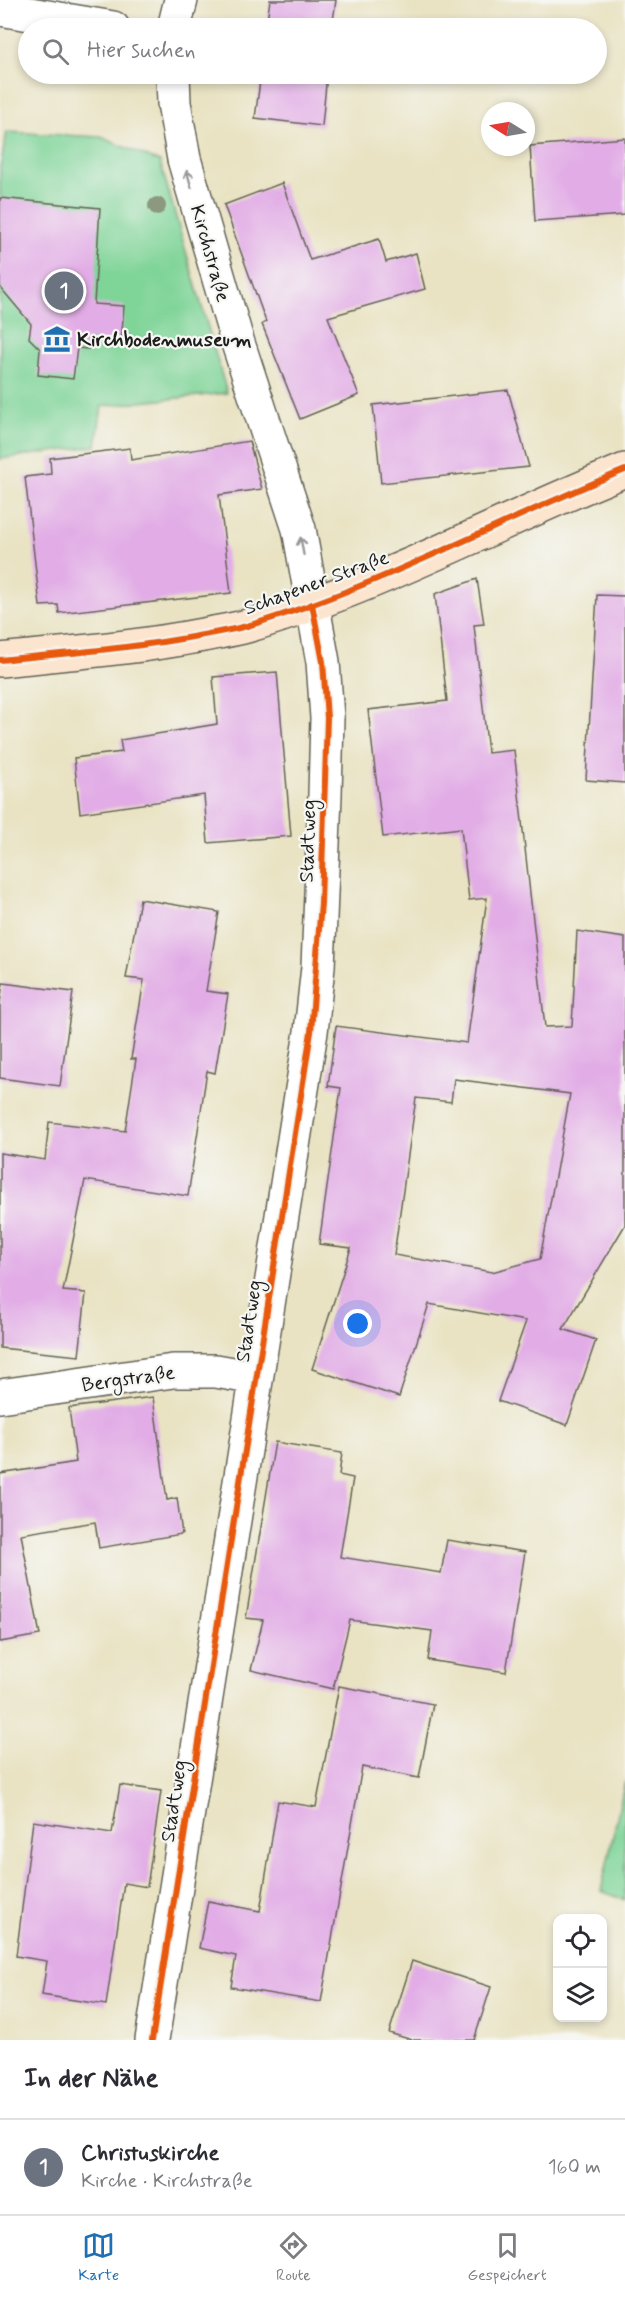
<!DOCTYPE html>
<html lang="de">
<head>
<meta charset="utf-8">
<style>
	body { margin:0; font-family:Mynerve,sans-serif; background:#f7f7f7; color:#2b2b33 }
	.controls { position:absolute; right:18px; bottom:18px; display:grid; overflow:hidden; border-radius:12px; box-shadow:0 3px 9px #0003 }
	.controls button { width:54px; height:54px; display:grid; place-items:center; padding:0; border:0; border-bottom:2px solid #e1e1e2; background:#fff; color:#2b2b33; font:30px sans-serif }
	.compass { position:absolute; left:481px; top:102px; width:54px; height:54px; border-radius:50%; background:#fff; box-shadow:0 3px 9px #0003; rotate:281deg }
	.you { position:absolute; left:358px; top:1324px; width:21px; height:21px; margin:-15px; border:4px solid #fff; border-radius:50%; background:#1a73e8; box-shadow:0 0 0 9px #1a73e833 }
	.badge { display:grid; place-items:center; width:39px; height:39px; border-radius:50%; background:#1f6fb2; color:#fff; font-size:20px; font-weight:700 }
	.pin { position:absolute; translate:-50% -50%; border:3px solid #fff; box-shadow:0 2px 6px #0006 }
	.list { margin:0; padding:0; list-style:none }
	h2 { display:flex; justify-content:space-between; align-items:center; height:78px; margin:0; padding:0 24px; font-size:26px }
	h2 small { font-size:20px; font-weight:400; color:#7c7c81 }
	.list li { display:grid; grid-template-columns:39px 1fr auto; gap:18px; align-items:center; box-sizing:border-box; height:96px; padding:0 24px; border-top:2px solid #e1e1e2 }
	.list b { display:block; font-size:22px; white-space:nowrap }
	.list p { margin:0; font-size:20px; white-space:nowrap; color:#7c7c81 }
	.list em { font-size:20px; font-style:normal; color:#7c7c81 }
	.icon { flex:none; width:33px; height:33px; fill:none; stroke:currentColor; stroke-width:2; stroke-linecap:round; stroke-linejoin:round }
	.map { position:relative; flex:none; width:625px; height:2040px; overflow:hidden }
	.search { position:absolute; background:#fff; box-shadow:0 3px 9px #0003; left:18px; right:18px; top:18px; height:66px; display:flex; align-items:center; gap:15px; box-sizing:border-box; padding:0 21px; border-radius:33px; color:#7c7c81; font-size:22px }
	.sheet { height:174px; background:#fff }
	nav { display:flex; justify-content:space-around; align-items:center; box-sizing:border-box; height:84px; border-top:2px solid #e1e1e2; background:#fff; font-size:16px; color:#7c7c81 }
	nav a { display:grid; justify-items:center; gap:3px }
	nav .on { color:#1f6fb2 }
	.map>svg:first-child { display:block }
	.green { fill:#7fd498; stroke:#4e785a; stroke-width:1.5 }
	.building { fill:#e2ade6; fill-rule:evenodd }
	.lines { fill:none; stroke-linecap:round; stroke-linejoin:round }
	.street-casing { stroke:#646256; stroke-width:36 }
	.secondary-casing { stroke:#646256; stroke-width:36 }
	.street { stroke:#fff; stroke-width:33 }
	.secondary { stroke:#fce5cf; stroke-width:33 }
	.cycleway-casing { stroke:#f6f6f2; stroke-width:10 }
	.cycleway { stroke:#e8590c; stroke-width:6 }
	.tree { fill:#8c997f }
	.oneway { stroke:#999 }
	.labels { text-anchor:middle; stroke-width:4.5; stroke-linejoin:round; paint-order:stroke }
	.street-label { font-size:20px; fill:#1c1c1c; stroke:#f6f6f2 }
	.poi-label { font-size:20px; font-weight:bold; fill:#1c1c1c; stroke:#f6f6f2; text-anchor:start }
</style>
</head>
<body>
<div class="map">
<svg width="625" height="2040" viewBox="0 0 625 2040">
	<rect width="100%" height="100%" fill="#f6f6f2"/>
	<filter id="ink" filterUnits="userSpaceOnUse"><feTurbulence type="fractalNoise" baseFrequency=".0167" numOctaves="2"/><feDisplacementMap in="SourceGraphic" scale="12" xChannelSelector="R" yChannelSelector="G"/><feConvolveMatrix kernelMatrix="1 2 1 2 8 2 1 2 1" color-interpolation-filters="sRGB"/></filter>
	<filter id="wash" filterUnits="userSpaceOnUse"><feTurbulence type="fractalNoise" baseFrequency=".008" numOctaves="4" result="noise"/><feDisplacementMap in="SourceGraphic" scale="24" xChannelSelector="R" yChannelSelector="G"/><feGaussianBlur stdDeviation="1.35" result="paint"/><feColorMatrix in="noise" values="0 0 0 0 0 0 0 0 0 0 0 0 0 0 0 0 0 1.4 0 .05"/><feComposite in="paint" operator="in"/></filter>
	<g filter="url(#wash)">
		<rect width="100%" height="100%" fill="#e9e3c3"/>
		<g class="green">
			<path d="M7,132l94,5 59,25 67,231 -125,13 -6,40 -96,13v-292z"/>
			<path d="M625,1781v119l-24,-9z"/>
		</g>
		<g id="blocks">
			<g class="building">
				<path d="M270,0h66l-4,28h-66z"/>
				<path d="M261,74h66l-5,52 -67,-8z"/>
				<path d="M625,138v77l-90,6 -5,-75z"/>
				<path d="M282,183l28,77 69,-21 7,23 30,-9 9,36 -97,28 31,78 -59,24 -38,-95 4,-2 -42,-117z"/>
				<path d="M0,198l100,10 -6,96 30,2 -3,38 -32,-4 -1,9 -11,-1 -4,31 -35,-4 2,-26 -11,-11 2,-14 -31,-37z"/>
				<path d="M508,390l21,77 -148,16 -8,-78z"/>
				<path d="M249,441l13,48 -43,6 12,98 -172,20 -1,-8 -18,1 -15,-129 26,-3 -1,-16 80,-10 1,12z"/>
				<path d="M477,579l7,45 -10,1 14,128 26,-3 31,277 27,-1 5,-95 48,7v287l-62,104 33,11 -29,85 -69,-24 28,-80 -97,-17 -30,93 -87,-28 39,-121 -32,-4 22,-156 -13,-2 8,-60 131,17 20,-145 -18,2 -8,-72 -78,9 -15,-127 79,-9 -12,-107zM454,1079l116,15 -30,165 -48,13 -98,-17 22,-157 35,4z"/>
				<path d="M597,595l28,1v187l-39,-3z"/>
				<path d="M277,672l14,164 -83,7 -4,-48 -124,18 -6,-55 48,-6 -2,-12 97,-16 -4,-47z"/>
				<path d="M140,899l79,13 -13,79 22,3 -13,79 -8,-2 -19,125 -103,-16 -22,111 23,2 -7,63 -79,-8v-195l45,7 4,-38 76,9 11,-72h-5l13,-79 -18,-2z"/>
				<path d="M3,983l70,9 -13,94 -60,-8v-75z"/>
				<path d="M153,1397l14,103 10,-2 5,36 -83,14 -4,-26 -74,12 19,101 -40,7v-168l76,-12 -7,-54z"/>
				<path d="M275,1442l67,11 -3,22 14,3 -13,79 101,16 6,-33 78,12 -19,120 -78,-12 4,-29 -82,-11 -17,69 -82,-19 12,-50 -17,-2z"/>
				<path d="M339,1686l94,18 -14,74 -57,-11 -41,235 -90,-15 5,-31 -37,-8 9,-47 52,10 18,-110 38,6z"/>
				<path d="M120,1785l41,6 -14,96 -23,-4 -18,122 -64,-10 5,-34 -31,-5 17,-135 79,12z"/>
				<path d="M412,1961l79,26 -17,53h-62l-23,-7z"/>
			</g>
		</g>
	</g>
	<g filter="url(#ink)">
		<use href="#blocks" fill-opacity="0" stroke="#646256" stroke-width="1.5"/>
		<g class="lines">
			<defs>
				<g id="street">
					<path d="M0,9l113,19"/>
					<path d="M174,28l7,-28"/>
					<path d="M0,1396l173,-25h43l40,7"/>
					<path d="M152,2040l159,-1008 7,-65 7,-172 2,-77 -4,-56 -24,-133 -63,-192 -52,-178 -10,-56 -1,-29"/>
				</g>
				<path id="secondary" d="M0,660c68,-7 136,-12 203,-25 14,-3 30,-5 44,-9 131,-39 252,-105 378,-156"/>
			</defs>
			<use href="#street" class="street-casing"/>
			<use href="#secondary" class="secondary-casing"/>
			<use href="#street" class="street"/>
			<use href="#secondary" class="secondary"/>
			<defs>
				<g id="cycleway">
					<path d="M0,660c68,-7 136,-12 203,-25 14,-3 30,-5 44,-9 131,-39 252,-105 378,-156"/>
					<path d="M152,2040l159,-1008 10,-129 6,-185 -4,-56 -11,-58"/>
				</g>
			</defs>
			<use href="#cycleway" class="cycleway-casing"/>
			<use href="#cycleway" class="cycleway"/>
		</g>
		<circle class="tree" cx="157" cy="206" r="9"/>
		<defs><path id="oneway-shaft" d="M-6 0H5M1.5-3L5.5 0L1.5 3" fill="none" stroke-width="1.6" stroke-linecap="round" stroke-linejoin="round" transform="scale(1.5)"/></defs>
		<g class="oneway">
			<use href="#oneway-shaft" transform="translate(189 179) rotate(-106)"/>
			<use href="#oneway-shaft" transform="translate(302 546) rotate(-100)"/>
		</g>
	</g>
	<defs>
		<symbol id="museum-bare" viewBox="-9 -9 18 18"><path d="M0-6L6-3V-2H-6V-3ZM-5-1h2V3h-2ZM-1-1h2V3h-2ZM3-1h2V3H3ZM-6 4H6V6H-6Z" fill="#1f6fb2" stroke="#f6f6f2" stroke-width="2.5" paint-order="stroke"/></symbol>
	</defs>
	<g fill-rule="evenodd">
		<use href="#museum-bare" x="38" y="320" width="38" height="38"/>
	</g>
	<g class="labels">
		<g class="street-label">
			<text transform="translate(211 253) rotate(74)" y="7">Kirchstraße</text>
			<text transform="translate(316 582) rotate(-20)" y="7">Schapener Straße</text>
			<text transform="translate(307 841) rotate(-88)" y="7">Stadtweg</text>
			<text transform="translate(248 1321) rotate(-81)" y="7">Stadtweg</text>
			<text transform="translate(128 1378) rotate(-8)" y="7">Bergstraße</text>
			<text transform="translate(173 1801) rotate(-81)" y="7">Stadtweg</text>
		</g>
		<g class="poi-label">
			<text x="77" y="346">Kirchbodenmuseum</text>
		</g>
	</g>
</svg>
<div class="controls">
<button><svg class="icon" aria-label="locate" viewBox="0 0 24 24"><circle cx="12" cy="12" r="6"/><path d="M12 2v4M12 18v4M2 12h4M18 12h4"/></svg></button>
<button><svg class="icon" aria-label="layers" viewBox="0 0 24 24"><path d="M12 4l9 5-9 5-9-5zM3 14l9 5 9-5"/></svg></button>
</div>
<svg class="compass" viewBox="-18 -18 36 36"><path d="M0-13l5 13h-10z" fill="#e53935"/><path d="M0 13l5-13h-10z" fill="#7c7c81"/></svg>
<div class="you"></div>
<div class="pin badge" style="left:64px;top:291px;background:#6b7280">1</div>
<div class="search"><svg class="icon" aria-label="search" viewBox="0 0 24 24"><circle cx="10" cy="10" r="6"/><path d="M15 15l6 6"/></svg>Hier suchen</div>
</div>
<section class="sheet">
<h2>In der Nähe<small></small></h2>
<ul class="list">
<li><span class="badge" style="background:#6b7280">1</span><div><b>Christuskirche</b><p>Kirche · Kirchstraße</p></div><em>160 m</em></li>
</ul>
</section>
<nav>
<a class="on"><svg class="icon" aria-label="map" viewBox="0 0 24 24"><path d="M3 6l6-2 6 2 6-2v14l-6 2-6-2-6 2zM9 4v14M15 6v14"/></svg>Karte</a>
<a><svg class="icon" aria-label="directions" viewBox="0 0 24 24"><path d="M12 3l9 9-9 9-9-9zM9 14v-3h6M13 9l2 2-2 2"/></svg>Route</a>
<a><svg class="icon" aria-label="saved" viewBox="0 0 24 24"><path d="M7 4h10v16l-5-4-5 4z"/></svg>Gespeichert</a>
</nav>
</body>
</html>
